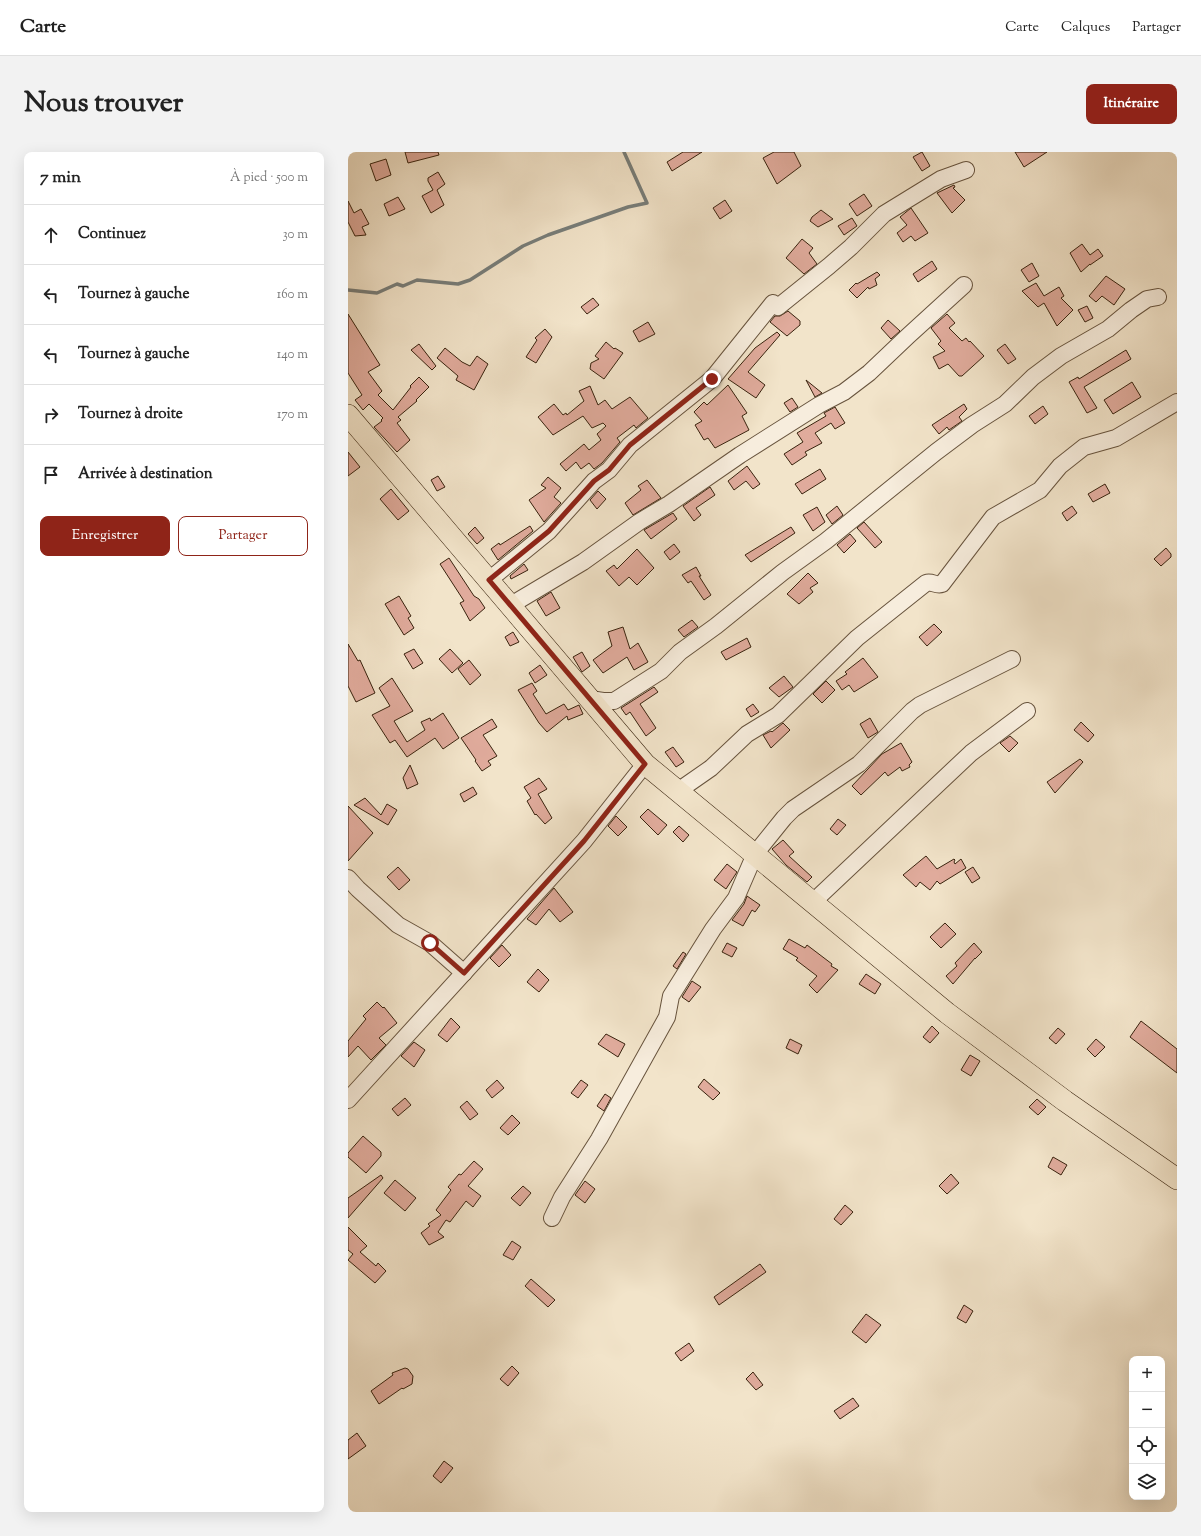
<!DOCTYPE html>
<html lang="fr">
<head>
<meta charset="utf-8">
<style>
	body { margin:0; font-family:"Sorts Mill Goudy",serif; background:#f2f2f2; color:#222 }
	.controls { position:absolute; right:12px; bottom:12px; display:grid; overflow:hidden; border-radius:8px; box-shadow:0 4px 16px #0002 }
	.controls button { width:36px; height:36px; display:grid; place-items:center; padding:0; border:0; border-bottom:1px solid #e0e0e0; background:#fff; color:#222; font:20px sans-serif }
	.stop { position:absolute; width:12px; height:12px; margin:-9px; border:3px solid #8f2418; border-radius:50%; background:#fff }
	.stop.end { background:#8f2418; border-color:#fff; box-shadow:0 1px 4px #0008 }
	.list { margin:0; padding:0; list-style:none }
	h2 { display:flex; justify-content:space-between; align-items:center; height:52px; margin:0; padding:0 16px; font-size:17px }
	h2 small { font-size:13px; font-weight:400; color:#767676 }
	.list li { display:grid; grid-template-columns:26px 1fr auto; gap:12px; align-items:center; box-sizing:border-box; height:60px; padding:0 16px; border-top:1px solid #e0e0e0 }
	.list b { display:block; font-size:15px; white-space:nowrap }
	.list em { font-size:13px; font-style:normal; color:#767676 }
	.actions { display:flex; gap:8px; padding:12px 16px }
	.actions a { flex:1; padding:9px 0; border:1px solid #8f2418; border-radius:8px; text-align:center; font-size:14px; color:#8f2418 }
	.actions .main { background:#8f2418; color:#fff }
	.icon { flex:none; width:22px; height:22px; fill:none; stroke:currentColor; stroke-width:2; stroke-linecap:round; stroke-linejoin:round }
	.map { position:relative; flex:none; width:829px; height:1360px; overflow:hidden; border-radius:8px }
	header { display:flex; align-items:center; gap:24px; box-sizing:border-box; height:56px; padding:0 20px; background:#fff; border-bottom:1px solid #e0e0e0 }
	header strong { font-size:19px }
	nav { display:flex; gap:22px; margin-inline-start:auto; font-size:14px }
	.intro { display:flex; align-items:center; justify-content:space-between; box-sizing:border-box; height:96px; padding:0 24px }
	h1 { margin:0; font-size:28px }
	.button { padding:10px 18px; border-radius:8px; background:#8f2418; color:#fff; font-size:14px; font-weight:700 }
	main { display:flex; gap:24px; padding:0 24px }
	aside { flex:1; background:#fff; border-radius:8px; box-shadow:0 4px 16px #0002 }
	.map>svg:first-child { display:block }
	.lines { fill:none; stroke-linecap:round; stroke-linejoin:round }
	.stream { stroke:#787e7a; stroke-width:3.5 }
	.building { fill:#e0ab9c; stroke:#39230e }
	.minor-casing { stroke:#67533d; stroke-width:18 }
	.major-casing { stroke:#39230e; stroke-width:22 }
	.minor { stroke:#f7eddd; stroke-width:16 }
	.major { stroke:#f2e4ca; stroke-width:21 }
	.route { stroke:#8f2418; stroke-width:5 }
</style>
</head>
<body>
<header>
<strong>Carte</strong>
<nav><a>Carte</a><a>Calques</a><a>Partager</a></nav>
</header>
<div class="intro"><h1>Nous trouver</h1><a class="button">Itinéraire</a></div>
<main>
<aside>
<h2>7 min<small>À pied · 500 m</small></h2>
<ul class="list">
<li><svg class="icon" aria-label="ahead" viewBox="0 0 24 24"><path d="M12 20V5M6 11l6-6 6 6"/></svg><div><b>Continuez</b></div><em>30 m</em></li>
<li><svg class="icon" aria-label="left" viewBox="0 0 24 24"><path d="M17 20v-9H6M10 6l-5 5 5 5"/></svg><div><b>Tournez à gauche</b></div><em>160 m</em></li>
<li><svg class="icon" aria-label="left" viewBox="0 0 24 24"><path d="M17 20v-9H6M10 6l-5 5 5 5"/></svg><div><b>Tournez à gauche</b></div><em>140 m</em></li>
<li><svg class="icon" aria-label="right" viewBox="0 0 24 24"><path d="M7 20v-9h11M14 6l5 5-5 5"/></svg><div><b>Tournez à droite</b></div><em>170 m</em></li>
<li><svg class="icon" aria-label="arrive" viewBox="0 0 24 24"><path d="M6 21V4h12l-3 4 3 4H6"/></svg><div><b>Arrivée à destination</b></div></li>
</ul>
<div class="actions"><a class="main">Enregistrer</a><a>Partager</a></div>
</aside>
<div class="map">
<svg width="829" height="1360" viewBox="0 0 829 1360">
	<rect width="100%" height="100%" fill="#f2e4ca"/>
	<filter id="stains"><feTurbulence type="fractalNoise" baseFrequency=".005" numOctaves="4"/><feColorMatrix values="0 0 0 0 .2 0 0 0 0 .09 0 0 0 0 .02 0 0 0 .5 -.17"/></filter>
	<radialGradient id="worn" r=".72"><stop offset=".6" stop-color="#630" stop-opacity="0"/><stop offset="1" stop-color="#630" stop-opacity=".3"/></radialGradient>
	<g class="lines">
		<path class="stream" d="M0,138l29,3 20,-9 6,2 14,-6 41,4 12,-4 53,-34 25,-11 80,-28 19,-4 -23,-51"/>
	</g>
	<g class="building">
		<path d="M57,0h33l1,3 -31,8z"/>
		<path d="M335,0h19l-30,19 -5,-9z"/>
		<path d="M426,0h20l7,14 -24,18 -14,-26z"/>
		<path d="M574,0l8,14 -8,5 -9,-14z"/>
		<path d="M667,0h32l-23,15z"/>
		<path d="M38,7l5,16 -15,6 -6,-17z"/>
		<path d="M90,20l7,12 -8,6 7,15 -13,8 -9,-17 11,-6 -5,-9v-3z"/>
		<path d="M606,33l1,2 -2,1 12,12 -13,13 -15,-20z"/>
		<path d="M516,42l8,12 -15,10 -8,-12z"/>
		<path d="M50,45l7,12 -16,7 -5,-12z"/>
		<path d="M377,48l7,11 -12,8 -7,-11z"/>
		<path d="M0,49l6,12 7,-4 8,15 -7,3 4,8 -11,1 -7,-14z"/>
		<path d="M563,56l17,25 -13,8 -4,-5 -8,6 -6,-9 10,-8 -7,-8z"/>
		<path d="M473,58l12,9 -15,8 -8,-6 2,-4z"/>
		<path d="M504,66l5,8 -13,9 -6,-9z"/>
		<path d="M454,87l11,9 -4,5 8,11 -13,10 -18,-16z"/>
		<path d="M734,92l8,11 8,-6 5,7 -13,9v-1l-9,8 -11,-19z"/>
		<path d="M584,109l5,8 -19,13 -5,-8z"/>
		<path d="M684,111l7,13 -10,6 -8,-12z"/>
		<path d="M529,120l3,3 -5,4 2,6 -8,4 -1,-2 -11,11 -8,-8 7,-7 1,1z"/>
		<path d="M758,124l19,13 -11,16 -12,-9 -6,6 -7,-6z"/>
		<path d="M688,131l8,13 15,-9 5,9 -3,2 12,12 -16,16 -13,-23 -6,4 -16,-16z"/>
		<path d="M245,146l6,7 -12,9 -6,-7z"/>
		<path d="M739,154l6,12 -8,4 -7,-12z"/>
		<path d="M440,159l12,10v4l-13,11 -17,-14 5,-6h5z"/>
		<path d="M0,162l32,51 -12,7 14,19 -4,4 15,15 18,-23 -1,-1 9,-9 10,10 -13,13 1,1 -19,16 3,3 -4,3 13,17 -13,12 -23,-25 8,-6 -1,-1 2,-2 -14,-14 -6,6 -8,-10 7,-5 -14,-22z"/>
		<path d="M599,162l8,9 -6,5 13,13 4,-3 3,4 1,-1 14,15 -22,20h-3l-11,-12 -9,5 -6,-12 12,-6 -7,-7 3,-3 -10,-13z"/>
		<path d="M540,168l12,11 -9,8 -10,-11z"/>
		<path d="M300,170l7,12 -16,8 -6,-11z"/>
		<path d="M197,177l7,8 -16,26 -10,-6 11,-17 -2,-2z"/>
		<path d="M429,180l3,3 -32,37 17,13 -9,13 -28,-19 27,-31z"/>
		<path d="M258,190l8,7 1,-1 8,5 -19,26 -14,-10 1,-6 8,-4 -4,-3z"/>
		<path d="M71,192l17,22 -4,4 -21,-20z"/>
		<path d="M657,192l11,15 -8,5 -11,-14z"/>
		<path d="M97,196l17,14 8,4 7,-10 11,8 -14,26 -18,-10 2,-4 -21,-18z"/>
		<path d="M778,198l5,9 -47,28 13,21 -10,5 -18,-31 9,-5 1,2z"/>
		<path d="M458,228l16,13 -7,4z"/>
		<path d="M784,230l9,15 -28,17 -9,-14z"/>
		<path d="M380,233l19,28 -5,3 7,14 -34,18 -7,-10 -4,2 -9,-15 7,-4 -8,-9 10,-10 3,3z"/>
		<path d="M242,234l8,19 7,-5 7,9 18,-12 18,21 -12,10 -2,-3 -17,13 3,4 -18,21 -8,6 -5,-6 -8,6 -5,-7 -10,9 -6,-7 24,-20 5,6 12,-10 -4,-6 9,-8 -3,-3 -11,5 -9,-12 -30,19 -15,-18 16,-13 9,11 3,-2 1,2 17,-14 -5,-10z"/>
		<path d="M444,246l6,9 -8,5 -6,-9z"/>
		<path d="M616,252l3,5 -8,8 3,4 -13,9 -2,-3 -8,7 -7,-9z"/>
		<path d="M695,254l5,8 -13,10 -6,-8z"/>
		<path d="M487,255l10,16 -10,6 -4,-6 -16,10 7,10 -17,9 2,3 -15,10 -8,-11 19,-12 -6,-9 29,-17 -2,-3z"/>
		<path d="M0,300l12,15 -12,9z"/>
		<path d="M399,314l13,18 -7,5 -7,-8 -12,9 -6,-9z"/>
		<path d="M472,317l6,10 -24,15 -7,-10z"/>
		<path d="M90,324l7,11 -8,4 -6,-11z"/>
		<path d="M200,325l13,11 -7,9 7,6 -17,19 -15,-22 17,-12 -5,-3z"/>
		<path d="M299,328l14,18 -28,17 -8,-12 16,-13 -3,-4z"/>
		<path d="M757,332l5,9 -17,9 -5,-8z"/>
		<path d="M362,335l5,8 -19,13 5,7 -7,6 -11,-15z"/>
		<path d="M43,337l18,22 -11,9 -18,-21z"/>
		<path d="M250,339l8,8 -9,10 -7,-9z"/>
		<path d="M489,354l6,9 -11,9 -6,-9z"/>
		<path d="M724,354l5,7 -10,8 -5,-8z"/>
		<path d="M469,355l8,15 -12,9 -10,-16z"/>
		<path d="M325,361l4,6 -26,20 -7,-9z"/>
		<path d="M516,370l18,20 -7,6 -18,-20z"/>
		<path d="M182,374l3,5 -35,29 -7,-11 8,-6 1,2z"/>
		<path d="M127,375l9,11 -7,6 -9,-10z"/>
		<path d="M443,375l4,6 -44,29 -6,-7z"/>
		<path d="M502,382l6,7 -12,12 -7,-8z"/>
		<path d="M326,392l6,8 -10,8 -6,-8z"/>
		<path d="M818,396l5,6v3l-10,9 -7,-7z"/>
		<path d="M289,397l17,19 -17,17 -8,-8 -10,9 -13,-15 8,-6 3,4z"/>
		<path d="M101,406l25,38 5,3 6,9 -15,13 -10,-18 4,-2 -24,-37z"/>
		<path d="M176,412l4,6 -17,9 -1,-3z"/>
		<path d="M348,415l5,9h-2l12,19 -7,5 -13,-19 -3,2 -6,-8z"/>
		<path d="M460,421l10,10 -8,5 3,4 -14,12 -12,-10z"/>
		<path d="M203,440l9,16 -14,8 -9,-15z"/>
		<path d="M51,444l12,20 -3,2 6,10 -10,7 -19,-31z"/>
		<path d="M344,468l6,7 -14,10 -6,-7z"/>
		<path d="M586,472l8,8 -15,14 -8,-9z"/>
		<path d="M275,475l7,22 8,-6 10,19 -14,8 -7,-13 -24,16 -10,-13 19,-14 -4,-14z"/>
		<path d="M165,480l6,10 -9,4 -5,-9z"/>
		<path d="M399,486l4,9 -25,13 -5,-8z"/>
		<path d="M0,492l10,17 2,-1 15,33 -19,9 -8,-16z"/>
		<path d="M66,497l9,14 -10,6 -9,-15z"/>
		<path d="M102,497l13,14 -11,10 -13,-14z"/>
		<path d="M234,500l8,14 -8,6 -9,-15z"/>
		<path d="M515,506l15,19 -24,15 -5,-7 -7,5 -6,-9 11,-7 -2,-2z"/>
		<path d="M121,508l12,15 -11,10 -12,-16z"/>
		<path d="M192,513l7,10 -12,8 -6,-10z"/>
		<path d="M436,524l9,11 -14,10 -10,-9z"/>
		<path d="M44,526l21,33 -19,10 13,21 18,-12 -4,-8 9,-4 1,3 12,-8 16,25 -16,11 -8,-11 -28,19 -12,-17 -5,3 -18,-28 18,-9 -11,-18z"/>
		<path d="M478,529l9,9 -13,13 -9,-9z"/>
		<path d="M184,531l5,8 -4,3 13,20 18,-10 4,6 11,-5 4,9 -15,6 -1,-4 -20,16 -8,-9 -21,-33z"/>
		<path d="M306,535l4,5 -18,12 16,24 -10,8 -16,-24 -4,3 -5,-7z"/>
		<path d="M405,552l6,8 -8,5 -5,-8z"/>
		<path d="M522,566l8,14 -10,6 -8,-14z"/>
		<path d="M144,567l5,8 -14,8 14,21 -9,5 3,4 -9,6 -7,-10 1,-1 -15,-22z"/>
		<path d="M733,570l13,13 -6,7 -14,-12z"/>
		<path d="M435,571l7,7 -19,18 -8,-13 8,-4 1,1z"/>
		<path d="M662,584l8,7 -9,9 -9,-9z"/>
		<path d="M553,591l11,19 -3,3 1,2 -8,4 -2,-4 -12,9 -3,-4 -24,23 -9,-9 30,-32z"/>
		<path d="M325,595l11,15 -8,5 -11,-15z"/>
		<path d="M732,607l3,3 -28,31 -8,-11z"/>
		<path d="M62,613l8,19 -11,5 -4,-11z"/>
		<path d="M191,626l8,11 -9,5 14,24 -7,6 -9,-10 -1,1 -8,-14 4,-3 -7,-11z"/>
		<path d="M125,635l4,7 -13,8 -4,-8z"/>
		<path d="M17,646l16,17 6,-11 10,6 -9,15 -34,-20z"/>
		<path d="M0,654l25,27 -25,28z"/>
		<path d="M300,657l19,16 -9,10 -18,-18z"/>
		<path d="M268,664l11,11 -9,9 -10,-10z"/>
		<path d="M490,667l8,6 -9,10 -7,-6z"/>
		<path d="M331,674l10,9 -6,7 -10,-10z"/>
		<path d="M435,688l11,12 -5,4 23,21 -5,5 -21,-17 -14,-16z"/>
		<path d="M578,704l11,13 17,-10 1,1 -1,2 1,2 6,-5 5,9 -26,16 -3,-3 -7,9 -10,-8 -4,5 -13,-12z"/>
		<path d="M379,712l10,8 -11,17 -12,-9z"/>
		<path d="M50,715l12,13 -11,10 -12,-13z"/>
		<path d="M625,715l7,11 -8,5 -7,-11z"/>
		<path d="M206,736l19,24 -13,10 -11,-13 -13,16 -9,-6z"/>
		<path d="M399,744l13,9 -5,7 -3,-2 -9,16 -11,-6 12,-16z"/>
		<path d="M597,771l11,11 -15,14 -11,-11z"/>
		<path d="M441,787l16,9 2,-3 25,19 -1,2 7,4 -21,23 -8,-8 8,-9 -21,-16 2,-2 -15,-9z"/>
		<path d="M379,791l10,5 -5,9 -10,-5z"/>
		<path d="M626,791l8,9 -7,7v-1l-22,26 -7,-8 11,-10 -2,-3z"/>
		<path d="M154,793l9,10 -12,12 -9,-9z"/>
		<path d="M335,800l3,2 -9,15 -4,-3z"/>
		<path d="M190,817l11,11 -10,12 -12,-10z"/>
		<path d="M518,822l15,10 -6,10 -16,-10z"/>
		<path d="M344,829l9,6 -12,15 -7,-5z"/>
		<path d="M29,850l6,6 1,-1 13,16 -18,15 7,7 -15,15 -13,-14 -10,11v-16l18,-22 -3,-3z"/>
		<path d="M103,866l9,9 -13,15 -9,-7z"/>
		<path d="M793,869l36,28v24l-47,-36z"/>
		<path d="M584,874l7,7 -9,10 -7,-6z"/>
		<path d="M710,876l7,6 -9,10 -7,-6z"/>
		<path d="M258,882l19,10 -7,13 -20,-13z"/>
		<path d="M442,887l12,6 -4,9 -12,-6z"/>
		<path d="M748,887l9,8 -10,10 -8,-8z"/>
		<path d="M66,890l11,8 -11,17 -13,-11z"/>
		<path d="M622,903l10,6 -9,15 -10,-6z"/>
		<path d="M356,927l16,14 -7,7 -15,-13z"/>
		<path d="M149,928l7,8 -12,10 -6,-8z"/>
		<path d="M233,928l7,5 -10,13 -7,-5z"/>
		<path d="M257,942l6,4 -7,13 -7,-5z"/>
		<path d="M57,946l6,7 -13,11 -6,-7z"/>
		<path d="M689,947l9,8 -8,8 -9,-8z"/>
		<path d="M119,949l11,13 -8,6 -10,-13z"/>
		<path d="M164,963l8,8 -12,12 -8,-7z"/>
		<path d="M15,984l18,16v4l-15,17 -18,-16v-4z"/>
		<path d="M705,1005l14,8 -6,10 -13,-8z"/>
		<path d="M126,1009l9,8 -15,17 13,10 -8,11 -7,-6 -16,21 -4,-2 -8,12 6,5 -15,8 -8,-12 9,-7 -2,-2 13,-9 -5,-5 15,-20 -3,-3 11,-13 2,1z"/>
		<path d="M603,1022l8,9 -12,11 -8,-8z"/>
		<path d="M33,1023l2,3 -35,40v-20z"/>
		<path d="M47,1028l21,18 -11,13 -21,-18z"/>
		<path d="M237,1029l10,8 -10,14 -10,-8z"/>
		<path d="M175,1034l8,7 -11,13 -9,-8z"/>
		<path d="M497,1053l8,7 -12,13 -7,-6z"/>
		<path d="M0,1075l19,19 -7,6 16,14 2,-3 8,8 -11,12 -27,-23 5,-6 -5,-4z"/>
		<path d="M164,1089l9,6 -8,13 -10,-5z"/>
		<path d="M412,1112l6,8 -47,33 -5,-8z"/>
		<path d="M183,1127l24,21 -7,7 -23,-21z"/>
		<path d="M616,1153l9,6 -7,12 -9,-5z"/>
		<path d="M518,1162l15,11 -15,18 -14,-11z"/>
		<path d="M341,1191l5,8 -13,10 -6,-8z"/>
		<path d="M164,1214l7,7 -11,13 -8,-7z"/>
		<path d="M57,1216l3,1 5,7 -1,8 -9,5 -1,-1 -23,16 -8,-13 22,-16 -1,-2z"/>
		<path d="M405,1220l10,13 -7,5 -10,-11z"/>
		<path d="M505,1246l6,8 -19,13 -6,-8z"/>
		<path d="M9,1281l9,13 -18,13v-19z"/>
		<path d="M96,1309l9,7 -12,15 -8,-7z"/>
	</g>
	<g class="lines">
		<defs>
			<g id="minor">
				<path d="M141,428l60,-49 45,-50 15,-11 21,-25 82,-66 61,-76 5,4 51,-41 22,-19 33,-33 57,-35 25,-9"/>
				<path d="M163,453l72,-43 56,-40 30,-18 71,-49 79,-50 25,-13 25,-19 39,-37 56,-51"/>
				<path d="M242,547l13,2h11l47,-30 19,-19 36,-26 67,-54 43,-31 110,-89 36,-27 33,-21 28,-27 28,-21 47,-27 23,-19 16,-11 11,-2"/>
				<path d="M330,639l33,-23 36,-34 31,-19 79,-77 69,-55c6,-2 10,3 16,1l51,-67 47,-27 20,-24 24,-19 32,-9 61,-36"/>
				<path d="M0,726l10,11 40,36 32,18 34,30"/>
				<path d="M465,750l158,-149 56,-42"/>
				<path d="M0,948l236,-259 61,-77"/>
				<path d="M204,1066l10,-21 37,-58 68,-122 4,-21 42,-67 23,-31 19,-44 29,-36 9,-9 66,-45 53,-53 8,-6 92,-46"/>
			</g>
			<path id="major" d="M0,263l297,349 302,249 118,88 112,78"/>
		</defs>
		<use href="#minor" class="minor-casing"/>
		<use href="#major" class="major-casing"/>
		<use href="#minor" class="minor"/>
		<use href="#major" class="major"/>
	</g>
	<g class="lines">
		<path class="route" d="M82,791l34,30 120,-132 61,-77 -156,-184 60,-49 45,-50 15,-11 21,-25 82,-66"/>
	</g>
	<rect width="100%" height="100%" filter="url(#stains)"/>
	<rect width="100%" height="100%" fill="url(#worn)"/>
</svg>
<div class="controls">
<button>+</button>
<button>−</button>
<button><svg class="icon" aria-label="locate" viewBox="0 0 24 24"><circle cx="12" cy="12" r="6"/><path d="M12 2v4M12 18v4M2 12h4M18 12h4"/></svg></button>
<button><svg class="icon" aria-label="layers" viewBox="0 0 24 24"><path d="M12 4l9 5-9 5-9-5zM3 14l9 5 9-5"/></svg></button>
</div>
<div class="stop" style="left:82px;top:791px"></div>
<div class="stop end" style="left:364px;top:227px"></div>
</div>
</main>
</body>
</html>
